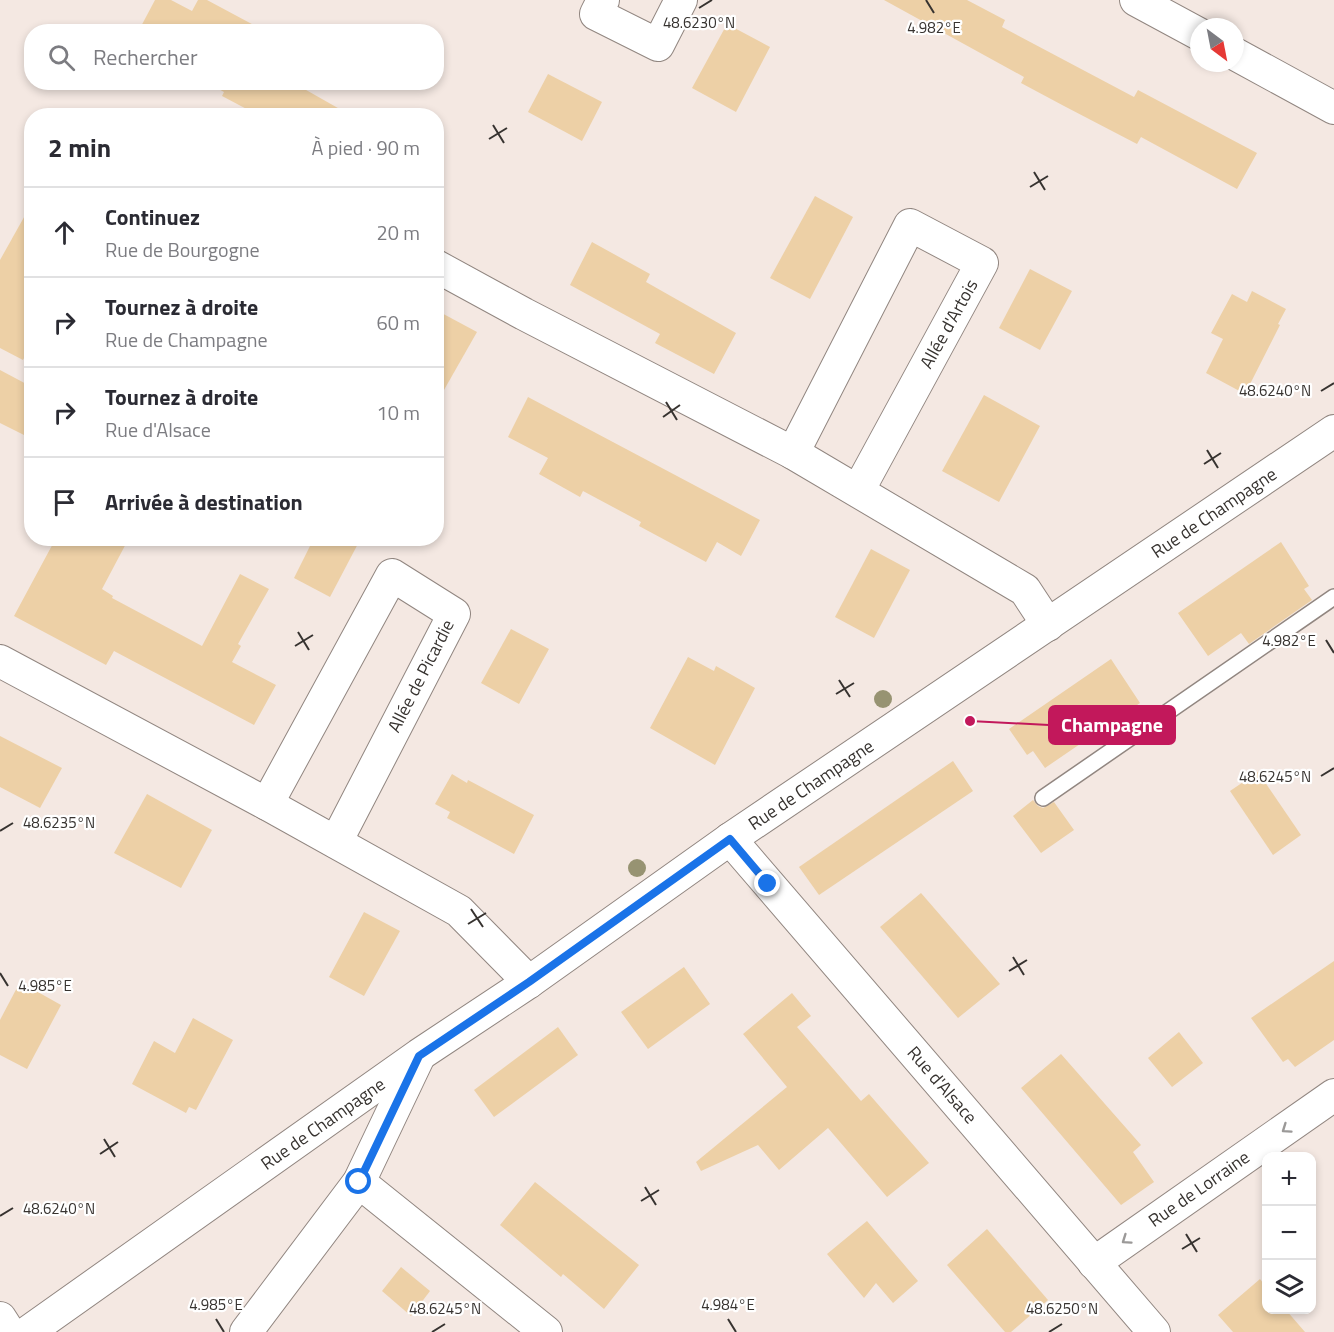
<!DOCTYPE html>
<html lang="fr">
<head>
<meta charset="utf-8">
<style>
	body { margin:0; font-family:"Titillium Web",sans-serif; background:#f7f7f7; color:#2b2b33 }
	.controls { position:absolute; right:18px; bottom:18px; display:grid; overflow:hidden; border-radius:12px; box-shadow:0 3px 9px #0003 }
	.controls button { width:54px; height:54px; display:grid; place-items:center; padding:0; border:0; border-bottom:2px solid #e1e1e2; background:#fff; color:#2b2b33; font:30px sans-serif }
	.compass { position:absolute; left:1190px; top:18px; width:54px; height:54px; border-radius:50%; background:#fff; box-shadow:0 3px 9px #0003; rotate:148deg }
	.stop { position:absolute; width:18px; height:18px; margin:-14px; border:4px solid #1a73e8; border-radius:50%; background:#fff }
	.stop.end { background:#1a73e8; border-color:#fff; box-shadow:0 2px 6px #0008 }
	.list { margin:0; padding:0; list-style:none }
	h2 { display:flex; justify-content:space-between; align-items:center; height:78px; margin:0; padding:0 24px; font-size:26px }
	h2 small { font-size:20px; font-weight:400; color:#7c7c81 }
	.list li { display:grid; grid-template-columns:39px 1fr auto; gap:18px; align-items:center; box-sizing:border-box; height:90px; padding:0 24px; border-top:2px solid #e1e1e2 }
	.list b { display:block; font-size:22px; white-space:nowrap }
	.list p { margin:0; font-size:20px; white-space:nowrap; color:#7c7c81 }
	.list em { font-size:20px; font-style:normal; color:#7c7c81 }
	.icon { flex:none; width:33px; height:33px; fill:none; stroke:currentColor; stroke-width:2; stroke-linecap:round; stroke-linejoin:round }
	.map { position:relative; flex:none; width:1334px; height:1332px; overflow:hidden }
	.search { position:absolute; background:#fff; box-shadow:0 3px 9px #0003; left:24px; top:24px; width:420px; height:66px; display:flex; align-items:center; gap:15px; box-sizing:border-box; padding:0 21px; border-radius:24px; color:#7c7c81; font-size:22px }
	.panel { position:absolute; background:#fff; box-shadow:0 3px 9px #0003; left:24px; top:108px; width:420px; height:438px; border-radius:24px }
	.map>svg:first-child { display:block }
	.building { fill:#edd0a6 }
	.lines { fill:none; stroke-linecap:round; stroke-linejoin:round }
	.lane-casing { stroke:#918680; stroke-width:18 }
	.street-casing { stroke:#918680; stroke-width:34 }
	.lane { stroke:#fff; stroke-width:15 }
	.street { stroke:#fff; stroke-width:32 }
	.tree { fill:#979372 }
	.oneway { stroke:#9b9998 }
	.route { stroke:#1a73e8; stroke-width:8 }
	.ticks { fill:none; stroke:#373330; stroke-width:2 }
	.labels { text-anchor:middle; stroke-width:4.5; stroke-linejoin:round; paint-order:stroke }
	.street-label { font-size:18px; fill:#373330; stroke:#fff }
	.ticks-label { font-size:15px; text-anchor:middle; fill:#373330; stroke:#fff; stroke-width:4.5; stroke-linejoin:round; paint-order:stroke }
	.leader { fill:none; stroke:#c2185b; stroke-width:2 }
	.callout-dot { fill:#c2185b; stroke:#fff; stroke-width:2 }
	.callout { fill:#c2185b; stroke:#c2185b; stroke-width:2 }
	.callout-label { font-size:20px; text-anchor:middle; font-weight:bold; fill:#fff }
</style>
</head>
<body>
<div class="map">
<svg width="1334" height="1332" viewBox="0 0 1334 1332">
	<rect width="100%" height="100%" fill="#f4e8e2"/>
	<g class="building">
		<path d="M155,0h16l21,11 6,-11h9l60,32h-129z"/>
		<path d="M884,0h83l38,20 -3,7 132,70 4,-7 119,63 -20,36 -96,-52 -4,7 -73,-38 -43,-23 3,-6z"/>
		<path d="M727,24l43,23 -34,65 -44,-24z"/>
		<path d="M548,74l54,28 -20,39 -54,-29z"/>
		<path d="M206,82h86l60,34h-92l-38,-20 2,-4z"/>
		<path d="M815,196l38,21 -43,82 -40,-21z"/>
		<path d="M32,203v140l-9,17 -23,-12v-88z"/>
		<path d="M592,242l58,32 -4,8 90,51 -22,41 -59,-31 5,-9 -90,-49z"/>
		<path d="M1030,269l42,22 -32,59 -41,-22z"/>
		<path d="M1252,291l34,18 -8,15 2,1 -35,69 -39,-21 17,-34 -12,-6 21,-39 15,8z"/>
		<path d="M436,310l41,22 -41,72z"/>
		<path d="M0,370l32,17v52l-32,-16z"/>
		<path d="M984,395l56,31 -41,76 -57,-31z"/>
		<path d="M528,397l232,123 -19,36 -24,-14 -11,20 -67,-36 2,-4 -58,-31 -3,6 -41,-23 9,-16 -40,-21z"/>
		<path d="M56,538h73l-27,51 11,7 -1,2 90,48 38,-72 29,15 -31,55 3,2 -9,16 44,23 -22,40 -140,-74 -8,14 -92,-49z"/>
		<path d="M314,538h47l-31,59 -36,-19z"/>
		<path d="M1281,542l28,44 -5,3 8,11 -63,44 -8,-11 -33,23 -30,-43z"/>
		<path d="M871,549l39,21 -36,68 -39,-21z"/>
		<path d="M511,629l38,20 -30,55 -38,-21z"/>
		<path d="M688,657l26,14 2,-5 39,22 -40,77 -65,-37z"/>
		<path d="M1111,659l29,44 -95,65 -12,-17 -6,4 -18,-26z"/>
		<path d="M0,736l62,32 -22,40 -40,-21z"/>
		<path d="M953,761l20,30 -154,104 -20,-28z"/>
		<path d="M1258,772l43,63 -28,20 -43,-64z"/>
		<path d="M452,774l15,9 1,-3 66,35 -20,39 -67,-36 3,-6 -15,-8z"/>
		<path d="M147,794l65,36 -31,58 -67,-35z"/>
		<path d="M1033,800l5,6 5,2 11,-6 20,28 -33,23 -28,-37z"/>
		<path d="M921,893l79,91 -42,34 -78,-91z"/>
		<path d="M364,912l36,19 -36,65 -35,-19z"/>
		<path d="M1334,961v79l-39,27 -7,-8 -5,3 -32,-44z"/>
		<path d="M684,967l26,37 -62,45 -27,-37z"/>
		<path d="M20,982l41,23 -34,64 -27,-14v-35z"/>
		<path d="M792,993l19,23 -14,11 64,74 8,-7 60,69 -42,34 -59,-69 -49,42 -21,-25 -57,26 -5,-9 91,-75 -44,-53z"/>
		<path d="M193,1018l40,22 -37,70 -7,-3 -3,6 -54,-29 22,-43 21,12z"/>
		<path d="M558,1027l20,28 -84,62 -20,-27z"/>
		<path d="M1179,1032l24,31 -31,24 -24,-29z"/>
		<path d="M1061,1054l80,91 -8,7 21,30 -33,23 -100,-117z"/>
		<path d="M535,1182l104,83 -35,44 -41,-35 -2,3 -61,-52z"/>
		<path d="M867,1221l51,60 -25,22 -17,-20 -12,15 -37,-44z"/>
		<path d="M987,1229l61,71 -37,32h-6l-58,-67z"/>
		<path d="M401,1267l29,24 -19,25 -29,-25z"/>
		<path d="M1260,1279l6,8v23h20l19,22h-72l-15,-17z"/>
	</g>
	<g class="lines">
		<defs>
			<path id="lane" d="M1043,798l291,-201"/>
			<g id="street">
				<path d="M603,0l-7,14 62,31 23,-45"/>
				<path d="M1136,0l63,34"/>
				<path d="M1235,54l99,54"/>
				<path d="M436,266l88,48 269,139"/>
				<path d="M858,491l124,-228 -72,-38 -117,228 232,137 23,35"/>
				<path d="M0,661l267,143 192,107 70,71"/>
				<path d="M267,804l125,-229 62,39 -118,228"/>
				<path d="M730,839l424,493"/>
				<path d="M359,1182l187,150"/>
				<path d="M1094,1263l240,-168"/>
				<path d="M0,1318l9,14"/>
				<path d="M28,1332l391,-277 110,-73 201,-143 604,-408"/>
				<path d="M246,1332l113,-150 60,-126"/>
			</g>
		</defs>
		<use href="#lane" class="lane-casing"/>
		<use href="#street" class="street-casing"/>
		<use href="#lane" class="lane"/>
		<use href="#street" class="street"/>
	</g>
	<g class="tree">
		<circle cx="883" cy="699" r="9"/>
		<circle cx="637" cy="868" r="9"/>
	</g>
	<defs><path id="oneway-chevron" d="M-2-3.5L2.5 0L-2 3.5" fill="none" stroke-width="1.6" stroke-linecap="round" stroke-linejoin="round" transform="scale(1.5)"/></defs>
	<g class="oneway">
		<use href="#oneway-chevron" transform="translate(1286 1129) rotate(145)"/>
		<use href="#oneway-chevron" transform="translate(1126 1240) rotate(145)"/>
	</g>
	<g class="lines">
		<path class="route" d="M359,1182l60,-126 110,-74 201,-143 38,45"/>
	</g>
	<path class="ticks" d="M926,0l8,13M699,8l13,-8M493,125l11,18M489,139l18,-11M1034,172l11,18M1030,187l18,-11M1321,391l13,-8M666,402l11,18M663,417l17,-12M1207,450l11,18M1204,464l17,-11M298,632l11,18M1326,640l8,13M295,646l18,-11M839,680l11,17M836,694l18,-11M1321,776l13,-8M0,831l13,-8M471,909l12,18M468,924l18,-11M1013,957l11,18M1009,971l18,-11M0,973l8,13M104,1139l11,18M100,1154l18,-12M645,1187l11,18M641,1201l18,-11M0,1216l13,-8M1186,1234l11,18M1182,1249l18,-11M216,1319l8,13M728,1319l8,13M432,1332l13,-8M1049,1332l13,-8"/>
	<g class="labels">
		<g class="street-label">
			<text transform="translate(949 324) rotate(-61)" y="6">Allée d'Artois</text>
			<text transform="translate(1214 513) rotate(-34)" y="6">Rue de Champagne</text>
			<text transform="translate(421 676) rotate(-63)" y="6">Allée de Picardie</text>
			<text transform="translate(811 785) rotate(-34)" y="6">Rue de Champagne</text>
			<text transform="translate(942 1085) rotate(49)" y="6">Rue d'Alsace</text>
			<text transform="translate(323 1124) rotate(-35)" y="6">Rue de Champagne</text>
			<text transform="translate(1199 1189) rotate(-35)" y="6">Rue de Lorraine</text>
		</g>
	</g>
	<g class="ticks-label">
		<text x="699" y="28">48.6230°N</text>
		<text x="934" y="33">4.982°E</text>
		<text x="1275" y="396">48.6240°N</text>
		<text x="1289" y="646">4.982°E</text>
		<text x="1275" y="782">48.6245°N</text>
		<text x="59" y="828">48.6235°N</text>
		<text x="45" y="991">4.985°E</text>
		<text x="59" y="1214">48.6240°N</text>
		<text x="216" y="1310">4.985°E</text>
		<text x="728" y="1310">4.984°E</text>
		<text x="445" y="1314">48.6245°N</text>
		<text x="1062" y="1314">48.6250°N</text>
	</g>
	<path class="leader" d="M970 721L1049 725"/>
	<circle class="callout-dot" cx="970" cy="721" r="6"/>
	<rect class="callout" x="1049" y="706" width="126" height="38" rx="6"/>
	<g class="callout-label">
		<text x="1112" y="732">Champagne</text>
	</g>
</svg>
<div class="controls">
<button>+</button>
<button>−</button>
<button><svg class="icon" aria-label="layers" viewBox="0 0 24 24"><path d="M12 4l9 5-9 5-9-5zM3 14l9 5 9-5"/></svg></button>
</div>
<svg class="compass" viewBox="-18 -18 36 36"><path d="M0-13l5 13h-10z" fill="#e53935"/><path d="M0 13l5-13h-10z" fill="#7c7c81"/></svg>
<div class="stop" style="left:359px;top:1182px"></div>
<div class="stop end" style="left:768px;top:884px"></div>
<div class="search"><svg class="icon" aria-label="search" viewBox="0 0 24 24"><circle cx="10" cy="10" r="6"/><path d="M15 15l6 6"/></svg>Rechercher</div>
<section class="panel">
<h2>2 min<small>À pied · 90 m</small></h2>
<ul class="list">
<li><svg class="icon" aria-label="ahead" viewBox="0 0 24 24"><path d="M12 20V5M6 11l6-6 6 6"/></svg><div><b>Continuez</b><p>Rue de Bourgogne</p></div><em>20 m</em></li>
<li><svg class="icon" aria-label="right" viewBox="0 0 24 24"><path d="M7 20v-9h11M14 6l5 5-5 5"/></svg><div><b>Tournez à droite</b><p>Rue de Champagne</p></div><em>60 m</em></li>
<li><svg class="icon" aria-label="right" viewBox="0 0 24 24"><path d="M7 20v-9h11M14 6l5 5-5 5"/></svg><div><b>Tournez à droite</b><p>Rue d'Alsace</p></div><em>10 m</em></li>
<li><svg class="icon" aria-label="arrive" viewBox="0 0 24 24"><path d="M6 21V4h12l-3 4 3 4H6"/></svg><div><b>Arrivée à destination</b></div></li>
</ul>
</section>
</div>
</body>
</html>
